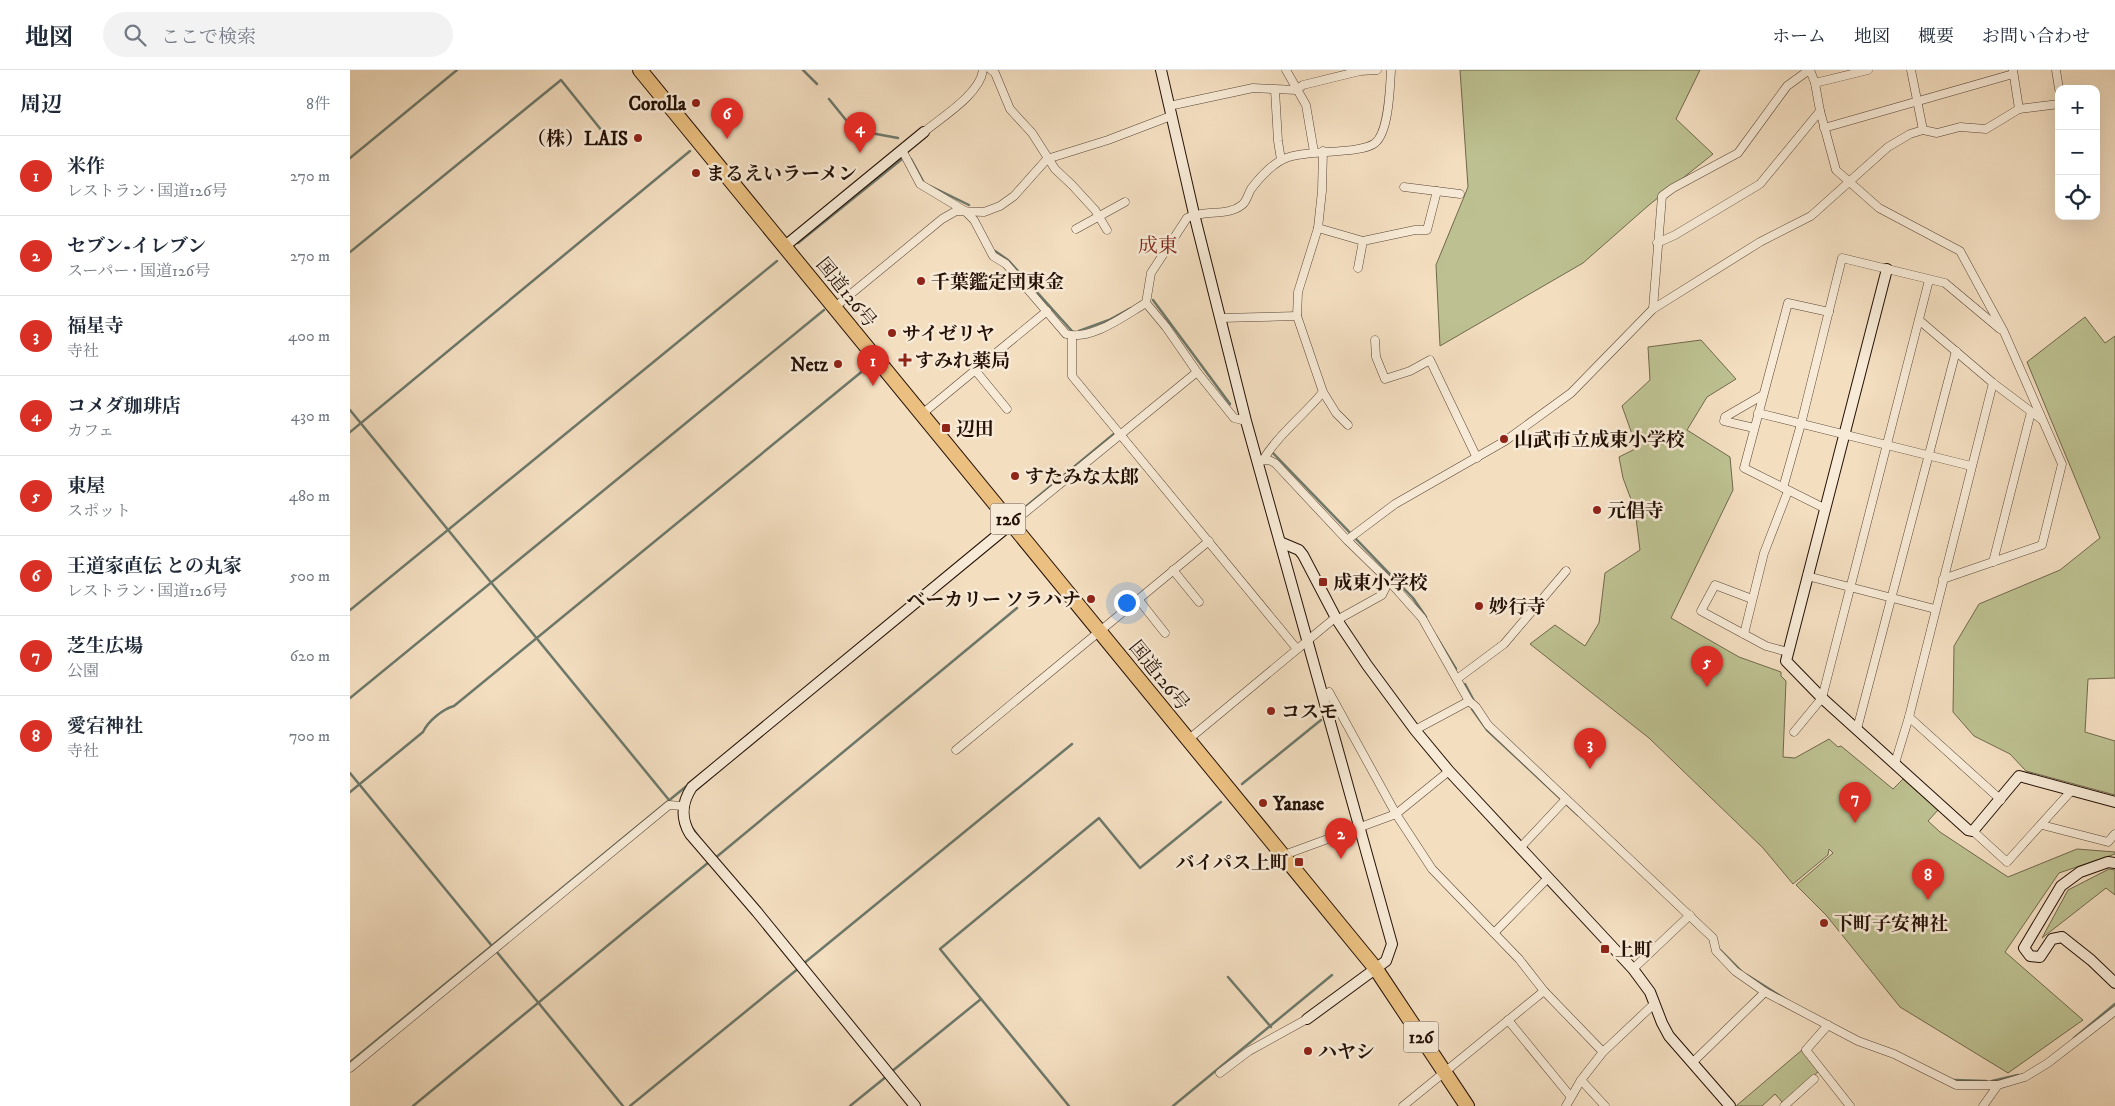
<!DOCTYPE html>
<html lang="ja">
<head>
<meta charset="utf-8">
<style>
	body { margin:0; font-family:"IM FELL DW Pica","Noto Serif JP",serif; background:#f2f2f3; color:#1f2937 }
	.controls { position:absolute; right:15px; top:15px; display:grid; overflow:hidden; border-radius:10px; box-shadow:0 5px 20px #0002 }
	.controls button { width:45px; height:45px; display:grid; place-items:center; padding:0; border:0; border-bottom:1px solid #e0e1e3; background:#fff; color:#1f2937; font:25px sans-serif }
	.you { position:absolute; left:776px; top:532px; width:18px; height:18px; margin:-12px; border:4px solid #fff; border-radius:50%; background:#1a73e8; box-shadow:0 0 0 8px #1a73e833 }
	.badge { display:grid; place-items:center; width:32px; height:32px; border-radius:50%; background:#d93025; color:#fff; font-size:16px; font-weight:700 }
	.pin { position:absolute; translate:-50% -41px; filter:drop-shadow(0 1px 2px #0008) }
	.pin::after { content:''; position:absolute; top:26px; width:18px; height:15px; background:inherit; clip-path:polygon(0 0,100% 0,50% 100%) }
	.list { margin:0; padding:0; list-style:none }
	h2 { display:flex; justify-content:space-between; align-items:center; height:65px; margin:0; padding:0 20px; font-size:21px }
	h2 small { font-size:16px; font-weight:400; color:#747a83 }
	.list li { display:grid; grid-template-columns:32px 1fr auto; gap:15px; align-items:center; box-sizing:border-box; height:80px; padding:0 20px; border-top:1px solid #e0e1e3 }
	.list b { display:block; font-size:19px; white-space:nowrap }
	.list p { margin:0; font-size:16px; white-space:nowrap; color:#747a83 }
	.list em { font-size:16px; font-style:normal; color:#747a83 }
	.icon { flex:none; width:28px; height:28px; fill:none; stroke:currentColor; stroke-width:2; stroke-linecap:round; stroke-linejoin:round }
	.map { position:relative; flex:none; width:1765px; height:1036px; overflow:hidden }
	header { display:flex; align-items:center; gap:30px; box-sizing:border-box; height:70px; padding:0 25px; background:#fff; border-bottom:1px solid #e0e1e3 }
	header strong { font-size:24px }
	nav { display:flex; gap:28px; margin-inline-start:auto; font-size:18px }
	.search { width:350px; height:45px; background:#f2f2f3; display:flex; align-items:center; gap:12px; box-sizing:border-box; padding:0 18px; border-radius:28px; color:#747a83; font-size:19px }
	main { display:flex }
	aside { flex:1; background:#fff }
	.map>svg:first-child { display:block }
	.green { fill:#bdc191; stroke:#70684c }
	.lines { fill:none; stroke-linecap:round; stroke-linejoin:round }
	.stream { stroke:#6d786a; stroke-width:2.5 }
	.street-casing { stroke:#584434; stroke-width:9 }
	.secondary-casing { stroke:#241006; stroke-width:12 }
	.highway-casing { stroke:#241006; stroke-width:16 }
	.street { stroke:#f7ead6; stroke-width:8 }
	.secondary { stroke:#f7ead6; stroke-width:10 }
	.highway { stroke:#eabf80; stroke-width:14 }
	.poi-dot { fill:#8f2418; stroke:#f7ead6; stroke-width:2 }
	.labels { text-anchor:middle; stroke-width:5; stroke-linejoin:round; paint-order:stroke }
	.shield { fill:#f7ead6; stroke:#635144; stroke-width:1 }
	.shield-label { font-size:18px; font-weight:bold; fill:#241006 }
	.poi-label { font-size:19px; font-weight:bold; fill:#241006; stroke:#f7ead6; text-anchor:start }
	.street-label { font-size:19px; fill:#241006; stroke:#f7ead6 }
	.neighbourhood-label { font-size:20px; fill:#7a1f14; stroke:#f7ead6 }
</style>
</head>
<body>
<header>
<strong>地図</strong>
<div class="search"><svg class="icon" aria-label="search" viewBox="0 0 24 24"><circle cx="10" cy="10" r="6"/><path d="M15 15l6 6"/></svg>ここで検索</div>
<nav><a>ホーム</a><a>地図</a><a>概要</a><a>お問い合わせ</a></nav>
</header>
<main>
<aside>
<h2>周辺<small>8件</small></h2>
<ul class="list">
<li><span class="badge">1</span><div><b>米作</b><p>レストラン · 国道126号</p></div><em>270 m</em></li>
<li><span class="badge">2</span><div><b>セブン-イレブン</b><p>スーパー · 国道126号</p></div><em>270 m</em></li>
<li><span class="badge">3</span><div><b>福星寺</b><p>寺社</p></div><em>400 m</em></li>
<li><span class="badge">4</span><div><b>コメダ珈琲店</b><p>カフェ</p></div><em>430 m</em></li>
<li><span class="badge">5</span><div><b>東屋</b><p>スポット</p></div><em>480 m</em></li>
<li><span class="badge">6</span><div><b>王道家直伝 との丸家</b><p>レストラン · 国道126号</p></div><em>500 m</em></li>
<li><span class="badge">7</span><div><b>芝生広場</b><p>公園</p></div><em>620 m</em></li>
<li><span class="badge">8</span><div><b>愛宕神社</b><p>寺社</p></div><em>700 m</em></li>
</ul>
</aside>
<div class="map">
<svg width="1765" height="1036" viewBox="0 0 1765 1036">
	<rect width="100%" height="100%" fill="#f3dec0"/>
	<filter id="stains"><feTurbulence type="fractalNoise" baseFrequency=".004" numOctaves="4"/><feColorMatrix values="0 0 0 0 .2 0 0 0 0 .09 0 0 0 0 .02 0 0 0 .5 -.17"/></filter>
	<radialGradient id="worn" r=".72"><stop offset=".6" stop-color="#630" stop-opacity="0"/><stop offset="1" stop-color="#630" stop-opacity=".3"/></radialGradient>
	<g class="green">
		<path d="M1110,0h240l-24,49 37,35 -64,51 -66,58 -143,83 -4,-81 32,-78z"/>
		<path d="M1735,247l20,26 10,-7v342l-27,1 -3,53 30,9v54l-89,-24 -16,-17 -36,-18 -21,-24 1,-66 25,-42 81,-34 40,-32 -73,-176z"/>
		<path d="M1351,270l35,39 -29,18 -20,33 43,27 3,33 -62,128 68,39 42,15v4l5,5 -3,76 12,1 34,-19 9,8 3,-1 52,43 10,-10 35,31 -10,11 12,11 68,45 69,-28 38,3v2l-56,19 -54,79 78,68 -75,53 -108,-66 -74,-92 -30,-30 37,-32 -4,-4 -1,6 -35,29 -30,-36 -114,-110 -119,-94 25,-19 30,21 14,-23 6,-50 35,-23 -5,-40 -12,-32 -4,-21 18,-9 -15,-42 28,-26 -2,-33z"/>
		<path d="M1759,799l6,1v25l-9,-7 -64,50 26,-48z"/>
		<path d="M1452,980l17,21 -36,32 -8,-9 -13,12h-26z"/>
	</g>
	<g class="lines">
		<g class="stream">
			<path d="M453,0l14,14"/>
			<path d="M479,29l21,26 10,6 38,7"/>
			<path d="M0,88l107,-88"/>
			<path d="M561,89l13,24 45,22"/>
			<path d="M448,173l104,-84"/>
			<path d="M645,181l13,9 64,71"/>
			<path d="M0,182l211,-172 41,51"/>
			<path d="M803,230l77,104"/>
			<path d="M729,261l30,-11 22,-12"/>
			<path d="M0,340l319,390"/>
			<path d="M0,362l340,-281"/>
			<path d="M922,382l141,146 13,19"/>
			<path d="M662,448l103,-85"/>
			<path d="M0,540l427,-349"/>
			<path d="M1086,566l20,33"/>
			<path d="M1115,614l9,17 -2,8 15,21 91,85"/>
			<path d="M0,628l474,-388"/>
			<path d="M0,703l142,173"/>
			<path d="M892,714l79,-64"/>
			<path d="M0,722l73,-60c5,-11 20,-23 31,-26l411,-337"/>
			<path d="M343,759l7,10"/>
			<path d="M364,789l303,-251"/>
			<path d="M1370,880l21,21"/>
			<path d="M146,881l127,155"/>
			<path d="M453,894l269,-220"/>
			<path d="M1397,905l40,25"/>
			<path d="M878,907l43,50"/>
			<path d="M1724,968l41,-34"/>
			<path d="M0,992l339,-278"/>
			<path d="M541,1002l90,-73"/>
			<path d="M1604,1010l32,1"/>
			<path d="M1642,1011l26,-6"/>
			<path d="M63,1036l296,-244"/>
			<path d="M280,1036l169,-138"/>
			<path d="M500,1036l37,-30"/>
			<path d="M719,1036l-129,-157 159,-131 41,50 81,-66"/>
			<path d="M823,1036l159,-131"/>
		</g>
		<defs>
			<g id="street">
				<path d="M641,0l4,3 15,36 22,24 23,36 17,16 23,25 12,20"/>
				<path d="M936,0l20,35 8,47"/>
				<path d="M1460,0l5,13 5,28 16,59 43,38 81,43 44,81 58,132 -20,81 -99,34"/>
				<path d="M1561,0l12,60"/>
				<path d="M1663,0l6,39"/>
				<path d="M1706,0l3,19"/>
				<path d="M1465,13l53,-13"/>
				<path d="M925,20l3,51 3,19"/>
				<path d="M819,36l84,-18 43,2 7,-5 57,-14 17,-1"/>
				<path d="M1474,58l189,-54"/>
				<path d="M574,62c18,-15 56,-38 59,-62"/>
				<path d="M552,80l18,34 45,27 9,9 19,36 13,8 60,70c26,7 59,-19 80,-31"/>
				<path d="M973,81l-1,40 -4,37 -20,64 -1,24 26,76 13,21 12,12"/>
				<path d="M1054,117l56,7"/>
				<path d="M968,158l45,13 -5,27"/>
				<path d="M726,159l49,-27"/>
				<path d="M1013,171l52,-11h12l10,-39"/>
				<path d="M1307,173l18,-8 85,-51 60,-73"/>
				<path d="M485,237l107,-88 14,-8 28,1 16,-6 14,-10 33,-37 61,-19 63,-24"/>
				<path d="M1303,239l9,-113 11,-8 65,-35 49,-67 22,-16"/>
				<path d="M870,248l77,-2"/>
				<path d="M1569,250l74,63 48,36"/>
				<path d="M722,266v40l225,273"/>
				<path d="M1025,270l1,17 9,22 25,-8 20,-11 47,98"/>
				<path d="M625,300l32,39"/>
				<path d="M1408,343l213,53"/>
				<path d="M572,344l125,-103"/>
				<path d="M896,351l-12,-3 -37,-46 -31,-45 -20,-24 5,-30 36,-55c17,-9 40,-1 55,-13 5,-4 6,-11 9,-16 9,-12 24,-28 38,-32 20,-7 73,-3 86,-14 14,-11 15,-56 16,-73"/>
				<path d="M1404,358l-30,-7 1,-4 38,-22"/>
				<path d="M913,390c15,-25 41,-45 60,-68"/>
				<path d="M907,391l12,-1 6,3 72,77 42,41 33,37 47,83 7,6 12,18 225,213 3,13 19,20 30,21 93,49 36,13 62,31h42l27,-8 23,-14 67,-52"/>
				<path d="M1433,418l18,-64 41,-166 103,25 55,46"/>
				<path d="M1474,438l-80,-40 44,-165 41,9"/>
				<path d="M661,454l186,-152"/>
				<path d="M997,470l48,-36 110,-63 66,-48 82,-84 107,-67 51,-26 77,-69 22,-13 13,-4 14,3 23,-6 26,2 33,-20 40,-5"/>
				<path d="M1643,492l38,-150"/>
				<path d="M823,500l26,32"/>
				<path d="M1457,506l128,33"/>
				<path d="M788,529l27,34"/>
				<path d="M1402,529l-37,-14 -14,26 65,35 22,6"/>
				<path d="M987,550l45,-25 7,-14"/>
				<path d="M1394,564l20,-81 24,-62"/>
				<path d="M1107,609l47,-35 62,-73"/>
				<path d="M973,625l6,-3 67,122 36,55 87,90 25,32 59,61"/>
				<path d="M1559,647l92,83"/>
				<path d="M1507,659l99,-378"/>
				<path d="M1065,660l54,-29"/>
				<path d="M1444,662l28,-34 107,-418"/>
				<path d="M839,669l147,-122"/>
				<path d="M606,680l253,-209"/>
				<path d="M1545,693l14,-46 84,-334"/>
				<path d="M1692,755l66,17 7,-8"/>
				<path d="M1623,761l34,31 65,-72"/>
				<path d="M1170,778l46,-49"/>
				<path d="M934,785l112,-41 53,-43"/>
				<path d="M1144,863l54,-55"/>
				<path d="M1283,899l57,-54"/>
				<path d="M1158,950l63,77"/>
				<path d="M1478,955l-22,25 44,56"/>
				<path d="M1342,993l73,-71"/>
				<path d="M0,998l319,-263 14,1"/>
				<path d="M870,1003l29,-22 58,-32"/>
				<path d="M1231,1010l24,26"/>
				<path d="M1053,1036l141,-115"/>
				<path d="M1216,1036l15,-26 22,-28 52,-49"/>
				<path d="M1434,1036l30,-27"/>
				<path d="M1633,1036l15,-21"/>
			</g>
			<g id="secondary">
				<path d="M811,0l33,144 52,207 146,523 -6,17 -79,58"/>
				<path d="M435,176l139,-114"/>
				<path d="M1537,199l-101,392 36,37 146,132 5,1 46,-55 96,26"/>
				<path d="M930,472l19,8 4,5 34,65 30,45 48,65 34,41 184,198 17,23 12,31 7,13 61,70"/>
				<path d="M1765,793l-7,-1 -28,10 -19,14 -37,62 6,8 10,1 12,-18 10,-2 29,23 24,23"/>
				<path d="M565,1036l-158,-194 -67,-78c-10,-17 -8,-32 2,-47l319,-263"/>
			</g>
			<path id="highway" d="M290,0l736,899 91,137"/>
		</defs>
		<use href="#street" class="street-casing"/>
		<use href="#secondary" class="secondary-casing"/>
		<use href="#highway" class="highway-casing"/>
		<use href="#street" class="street"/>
		<use href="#secondary" class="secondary"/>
		<use href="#highway" class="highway"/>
	</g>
	<g class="poi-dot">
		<circle cx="346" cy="33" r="5"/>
		<circle cx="288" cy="68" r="5"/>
		<circle cx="346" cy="103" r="5"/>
		<circle cx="571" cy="211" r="5"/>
		<circle cx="542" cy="263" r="5"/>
		<path d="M552.5 282.5h5v5h5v5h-5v5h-5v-5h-5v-5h5z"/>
		<circle cx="488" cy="294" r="5"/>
		<rect x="591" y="353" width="10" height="10" rx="2.5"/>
		<circle cx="1154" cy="369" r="5"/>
		<circle cx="665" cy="406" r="5"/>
		<circle cx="1247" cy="440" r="5"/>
		<rect x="968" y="507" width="10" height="10" rx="2.5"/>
		<circle cx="741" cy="529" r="5"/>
		<circle cx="1129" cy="536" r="5"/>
		<circle cx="921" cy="641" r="5"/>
		<circle cx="913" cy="733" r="5"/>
		<rect x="944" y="787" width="10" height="10" rx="2.5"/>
		<circle cx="1474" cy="853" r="5"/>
		<rect x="1250" y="874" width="10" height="10" rx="2.5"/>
		<circle cx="958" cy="981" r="5"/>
	</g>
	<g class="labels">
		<g class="shield">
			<rect x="640.5" y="433.5" width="35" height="31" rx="4"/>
			<rect x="1053.5" y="951.5" width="35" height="31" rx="4"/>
		</g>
		<g class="shield-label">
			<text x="658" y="455">126</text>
			<text x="1071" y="973">126</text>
		</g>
		<g class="poi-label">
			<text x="336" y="40" text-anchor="end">Corolla</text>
			<text x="278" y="75" text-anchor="end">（株）LAIS</text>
			<text x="356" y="110">まるえいラーメン</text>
			<text x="581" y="218">千葉鑑定団東金</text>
			<text x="552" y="270">サイゼリヤ</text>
			<text x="565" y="297">すみれ薬局</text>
			<text x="478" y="301" text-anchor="end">Netz</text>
			<text x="606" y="365">辺田</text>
			<text x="1164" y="376">山武市立成東小学校</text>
			<text x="675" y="413">すたみな太郎</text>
			<text x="1257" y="447">元倡寺</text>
			<text x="983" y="519">成東小学校</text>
			<text x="731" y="536" text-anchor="end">ベーカリー ソラハナ</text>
			<text x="1139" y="543">妙行寺</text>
			<text x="931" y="648">コスモ</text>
			<text x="923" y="740">Yanase</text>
			<text x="939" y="799" text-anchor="end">バイパス上町</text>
			<text x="1484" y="860">下町子安神社</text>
			<text x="1265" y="886">上町</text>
			<text x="968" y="988">ハヤシ</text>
		</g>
		<g class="street-label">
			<text transform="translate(497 222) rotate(51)" y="7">国道126号</text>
			<text transform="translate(810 605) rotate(51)" y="7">国道126号</text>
		</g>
		<g class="neighbourhood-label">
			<text x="808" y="182">成東</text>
		</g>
	</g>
	<rect width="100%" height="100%" filter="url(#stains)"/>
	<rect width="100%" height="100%" fill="url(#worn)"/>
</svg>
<div class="controls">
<button>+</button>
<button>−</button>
<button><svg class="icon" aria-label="locate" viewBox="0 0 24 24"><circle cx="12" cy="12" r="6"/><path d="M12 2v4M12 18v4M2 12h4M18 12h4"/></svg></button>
</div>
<div class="you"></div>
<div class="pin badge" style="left:523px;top:316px">1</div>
<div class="pin badge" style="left:991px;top:789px">2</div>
<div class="pin badge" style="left:1240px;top:699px">3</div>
<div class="pin badge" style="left:510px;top:83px">4</div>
<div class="pin badge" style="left:1357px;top:617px">5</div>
<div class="pin badge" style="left:377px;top:69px">6</div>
<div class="pin badge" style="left:1505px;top:753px">7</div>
<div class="pin badge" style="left:1578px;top:830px">8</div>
</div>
</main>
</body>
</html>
